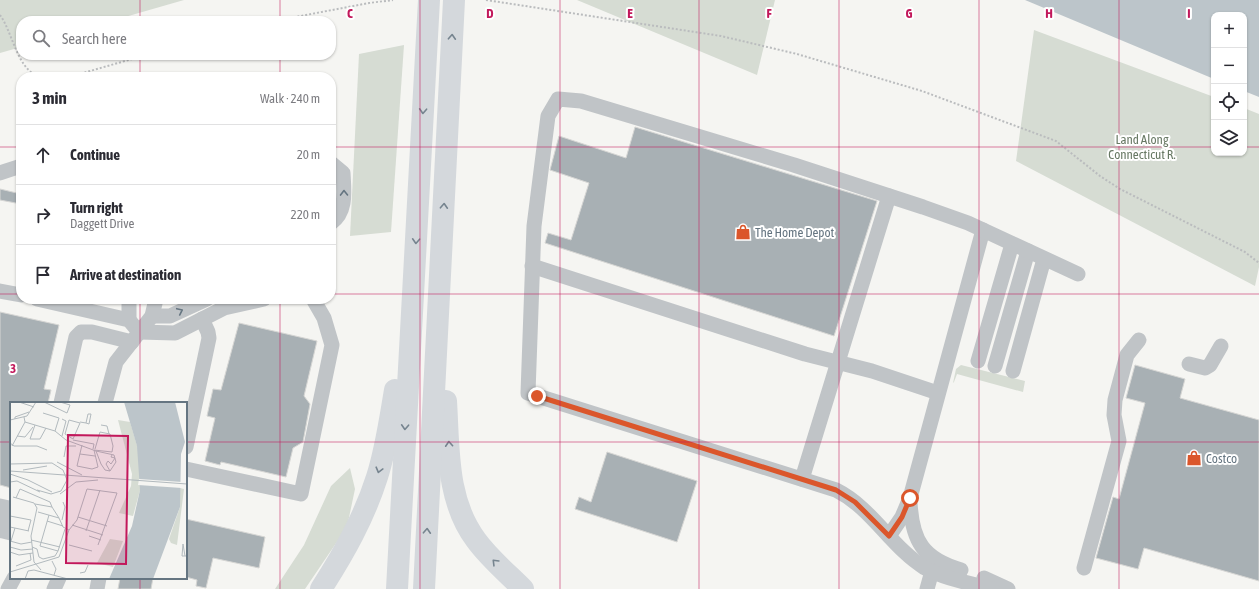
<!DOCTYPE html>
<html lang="en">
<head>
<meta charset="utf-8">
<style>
	body { margin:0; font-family:"Asap Condensed",sans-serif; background:#f7f7f7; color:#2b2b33 }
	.controls { position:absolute; right:12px; top:12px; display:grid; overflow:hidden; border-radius:8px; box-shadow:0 1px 3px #0004 }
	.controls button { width:36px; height:36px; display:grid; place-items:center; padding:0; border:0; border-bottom:1px solid #e1e1e2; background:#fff; color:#2b2b33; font:20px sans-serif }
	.stop { position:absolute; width:12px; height:12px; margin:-9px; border:3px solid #db562b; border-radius:50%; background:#fff }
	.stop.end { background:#db562b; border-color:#fff; box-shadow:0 1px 4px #0008 }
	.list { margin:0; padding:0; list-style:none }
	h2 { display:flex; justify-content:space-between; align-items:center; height:52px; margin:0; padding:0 16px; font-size:17px }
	h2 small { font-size:13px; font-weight:400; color:#7c7c81 }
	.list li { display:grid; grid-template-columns:26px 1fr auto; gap:12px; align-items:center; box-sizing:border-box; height:60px; padding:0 16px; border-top:1px solid #e1e1e2 }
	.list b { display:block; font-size:15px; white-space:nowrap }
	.list p { margin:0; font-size:13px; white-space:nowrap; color:#7c7c81 }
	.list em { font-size:13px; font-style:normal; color:#7c7c81 }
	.icon { flex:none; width:22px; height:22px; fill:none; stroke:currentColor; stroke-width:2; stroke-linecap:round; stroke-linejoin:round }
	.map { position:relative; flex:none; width:1259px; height:589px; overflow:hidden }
	.search { position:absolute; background:#fff; box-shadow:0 1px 3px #0004; left:16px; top:16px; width:320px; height:44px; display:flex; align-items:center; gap:10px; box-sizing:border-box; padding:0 14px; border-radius:16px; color:#7c7c81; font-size:15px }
	.panel { position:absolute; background:#fff; box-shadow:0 1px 3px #0004; left:16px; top:72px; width:320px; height:232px; border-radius:16px }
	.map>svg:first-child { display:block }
	.green { fill:#d6dcd3 }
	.water { fill:#bcc5ca }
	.building { fill:#a8b0b4; stroke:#d6d6d4 }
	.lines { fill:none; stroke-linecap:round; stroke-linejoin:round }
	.path { stroke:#babcbe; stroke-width:2; stroke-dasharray:2 2; stroke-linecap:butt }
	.minor { stroke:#c0c4c7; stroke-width:15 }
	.highway { stroke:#d4d8dc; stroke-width:22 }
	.oneway { stroke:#76848f }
	.oneway2 { stroke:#657581 }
	.route { stroke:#db562b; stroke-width:5 }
	.grid { fill:none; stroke:#c2185b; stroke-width:1; stroke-opacity:0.55 }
	.labels { text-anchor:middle; stroke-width:4; stroke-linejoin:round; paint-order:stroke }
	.park-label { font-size:13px; fill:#687964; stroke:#fff }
	.poi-label { font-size:13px; fill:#657581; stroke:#fff; text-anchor:start }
	.inset-road { fill:none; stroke:#b2babe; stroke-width:1 }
	.view { fill:#c2185b; fill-opacity:0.15; stroke:#c2185b; stroke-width:2 }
	.inset-edge { fill:none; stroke:#657581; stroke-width:2 }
	.grid-label { font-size:13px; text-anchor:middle; font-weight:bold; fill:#c2185b; stroke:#fff; stroke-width:4; stroke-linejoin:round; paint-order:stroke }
</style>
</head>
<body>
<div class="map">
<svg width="1259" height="589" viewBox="0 0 1259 589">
	<rect width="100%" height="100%" fill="#f5f5f2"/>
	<g class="green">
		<path d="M0,0h184l-73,21h-90v26l-21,6z"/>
		<path d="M577,0h198l-18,75z"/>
		<path d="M1034,30l180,67v56h30v-45l15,6v153l-4,19 -239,-125z"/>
		<path d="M404,45l-13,187 -41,4 9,-182z"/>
		<path d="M961,365l64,16 -2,11 -66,-18 -3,8 -1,1 3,-14z"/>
		<path d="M350,468l5,21 -8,38 -42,62h-30l29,-44 27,-59z"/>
	</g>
	<path class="water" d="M1025,0h234v97l-15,-6v-76h-30v64z"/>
	<g class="building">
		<path d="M635,127l242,74 -43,135 -289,-93 3,-10 23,7 18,-57 -39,-13 9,-34 67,22z"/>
		<path d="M0,189l21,5v10l-21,-4z"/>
		<path d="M0,312l59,13 -15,64 7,1 -3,13h-37v85l-11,-3z"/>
		<path d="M239,323l78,18 -13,55 6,8 -7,38 -10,6 -7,29 -65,-15 -1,3 -15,-4 10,-43 -8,-2 6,-27 8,1z"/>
		<path d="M1135,365l50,14 -5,19 79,22v161l-115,-33 -6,21 -42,-11 17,-61 6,2 26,-96 -19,-5z"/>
		<path d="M607,452l90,29 -20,61 -102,-33 4,-12 12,5z"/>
		<path d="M186,519l79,18 -6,31 -46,-10 -7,30 -10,-2 1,-6 -11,-3z"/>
		<path d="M120,578h33l-2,11h-33z"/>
	</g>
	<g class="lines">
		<g class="path">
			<path d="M486,0l235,36 76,18 125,37 134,50 44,35 20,13 125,63 14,11"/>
			<path d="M0,15c13,18 17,55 40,62"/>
			<path d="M282,21l8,-3 79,-15 24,-3"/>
			<path d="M69,77l77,-22"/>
		</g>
		<g class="minor">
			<path d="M331,163l12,10c1,18 4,39 -12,50"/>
			<path d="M0,173l21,-7"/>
			<path d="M532,266l273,88 67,17 66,22"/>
			<path d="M0,291l21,4"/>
			<path d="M37,299l92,21 10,12 36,1 49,-25 40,-9"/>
			<path d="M152,316h18l37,-17"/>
			<path d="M129,320v-21"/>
			<path d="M978,361l34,-117"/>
			<path d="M1189,364l16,4 5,-3 11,-19"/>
			<path d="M995,366l33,-115"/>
			<path d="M1013,371l31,-112"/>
			<path d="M61,403l15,-66 5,-5h11l40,10"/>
			<path d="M105,403l11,-41 36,-46 4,-17"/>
			<path d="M186,447l23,-109 -1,-6 -6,-13"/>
			<path d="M186,469l115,25 31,-149 -8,-27 -11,-19"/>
			<path d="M802,479l87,-283"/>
			<path d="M910,502c2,39 13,57 51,68"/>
			<path d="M0,506l9,2 -6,23 8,2"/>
			<path d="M889,536l13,-19 8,-19 73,-268"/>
			<path d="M1084,568l35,-127 -5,-26 1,-15 12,-45 12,-15"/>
			<path d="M984,578l24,11"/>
			<path d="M8,589l6,-11"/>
			<path d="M54,589l5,-11"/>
			<path d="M97,589l2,-11"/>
			<path d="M927,589l5,-18"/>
			<path d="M992,589c-22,-6 -47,-10 -67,-21 -34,-21 -53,-60 -89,-78l-308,-97 6,-167 14,-110 10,-17 23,2 213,64 129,42 45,16 110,51"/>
		</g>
		<g class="highway">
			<path d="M446,401c3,47 0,99 30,139 13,18 31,33 47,49"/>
			<path d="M321,589c23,-36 43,-71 56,-112 9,-28 13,-58 18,-87"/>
			<path d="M397,589l32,-589"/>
			<path d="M424,589l30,-589"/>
		</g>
	</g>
	<defs><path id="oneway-chevron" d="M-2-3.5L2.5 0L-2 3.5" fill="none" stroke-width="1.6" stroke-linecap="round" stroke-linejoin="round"/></defs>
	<g class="oneway">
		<use href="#oneway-chevron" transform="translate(452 37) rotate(-87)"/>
		<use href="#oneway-chevron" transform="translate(423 111) rotate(93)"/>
		<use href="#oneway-chevron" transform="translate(444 206) rotate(-87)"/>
		<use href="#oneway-chevron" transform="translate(416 241) rotate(93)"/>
		<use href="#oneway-chevron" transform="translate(405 427) rotate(93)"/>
		<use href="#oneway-chevron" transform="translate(449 444) rotate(-94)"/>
		<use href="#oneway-chevron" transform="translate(379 470) rotate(105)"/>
		<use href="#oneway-chevron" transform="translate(427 531) rotate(-87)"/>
		<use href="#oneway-chevron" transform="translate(495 562) rotate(-135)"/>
	</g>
	<g class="oneway2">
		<use href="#oneway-chevron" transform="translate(344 193) rotate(-91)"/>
		<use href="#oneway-chevron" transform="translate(180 311) rotate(-25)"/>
	</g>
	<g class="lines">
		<path class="route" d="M537,396l299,94 19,12 34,34 13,-19 8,-19"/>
	</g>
	<path class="grid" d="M140,0v21M280,0v21M420,0v589M560,0v589M699,0v589M839,0v589M979,0v589M1119,0v589M140,55v22M280,55v22M0,147h21M331,147h883M1244,147h15M0,294h21M331,294h928M140,299v104M280,299v290M0,442h11M186,442h1073M140,578v11"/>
	<defs>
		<symbol id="shop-bare" viewBox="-9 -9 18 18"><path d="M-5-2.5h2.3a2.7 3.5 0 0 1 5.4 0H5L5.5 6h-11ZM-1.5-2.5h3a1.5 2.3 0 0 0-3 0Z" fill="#db562b" stroke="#fff" stroke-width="2.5" paint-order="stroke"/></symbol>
	</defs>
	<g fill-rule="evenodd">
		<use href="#shop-bare" x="732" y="221" width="22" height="22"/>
		<use href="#shop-bare" x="1183" y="447" width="22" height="22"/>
	</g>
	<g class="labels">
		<g class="park-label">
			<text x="1142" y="144">Land Along<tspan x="1142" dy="15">Connecticut R.</tspan></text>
		</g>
		<g class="poi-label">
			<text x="755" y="237">The Home Depot</text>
			<text x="1206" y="463">Costco</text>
		</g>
	</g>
	<g transform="translate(10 402)">
		<rect width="177" height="177" fill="#f5f5f2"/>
		<path d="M108,18l12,2 15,50 -12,44 -14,-3 12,-27 1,-12zM170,86l4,1 -7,56 -6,-2 -2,-4 11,-32zM100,137l13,2 -10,26 -16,-4z" fill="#d6dcd3"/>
		<path d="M114,0h51l10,40 -4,12 -1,53 -27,72h-44l23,-53 8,-36 -3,-44z" fill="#bcc5ca"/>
		<path d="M129,77l43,3v6l-44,-3z" fill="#f5f5f2"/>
		<path class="inset-road" d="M9,0l15,5M34,0l23,11 3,-8 -10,-3M33,11l16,5 -4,13M5,17v-2l14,-5M0,18l17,-4 9,-14M59,18l11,3 -7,16 -8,-5zM15,20l30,9 11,9 30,11 18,4 2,7 -6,9 -5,-1 -4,-6 -5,-13M70,20l6,1 2,-9h3l-2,10 -3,-1M25,23l-5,14h10l6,-11M91,23l6,1 2,8M7,34l8,1 8,-10M52,34l4,-15 -4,-2M63,38l21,4 -1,5M0,41l4,3h23l10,4M72,43l-5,21 15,3 6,-2 -4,-17M2,44l13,-24 -1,-5M84,48l18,2 1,-6 -3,-12 -10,-2 -5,17M70,52l15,2M54,55l2,-11h10M47,60l25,13M0,62l42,-1 11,7 4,10 -6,11 -10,3 -14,-4M13,68l24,-4M0,69l177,13M100,69l-4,-7 2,-3 3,3 4,-6 -4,-1 1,-2M0,72l18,6 24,12M0,80l7,-1 23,11M50,92l16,-12 22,-2M3,95l21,6 3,5 -6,28 3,26 7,8M6,96l4,-9 30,13 2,5M25,102l17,3 7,11M28,110l21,6 4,9 6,3M39,113l-9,31 18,5 7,-22M0,114l21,4 -3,11M68,115l29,9M52,118l3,-13 -2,-5M37,119l16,5M62,123l31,10M0,125l19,4M76,129l14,-41M79,134l12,4M21,138l29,7M0,139l11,3 11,-2M1,139l4,-13M59,143l23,6M0,145l11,3 12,-1M22,145l5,2 2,8 4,2 12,-3 3,-5M0,150l9,3 14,-2M175,154l-2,-12 -1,12h5M42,159l4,8 -2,6M6,164l15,-6 -1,-7M0,170l49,-15 10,-27 8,-10 10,-31 30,4 -19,52M70,171l5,-1 3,-7M15,177l3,-8 6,-1 34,9"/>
		<path class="view" d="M58,33l60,1 -2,128 -60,-1z"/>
		<rect width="177" height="177" class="inset-edge"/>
	</g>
	<g class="grid-label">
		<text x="350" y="18">C</text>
		<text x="490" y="18">D</text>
		<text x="630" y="18">E</text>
		<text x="769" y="18">F</text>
		<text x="909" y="18">G</text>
		<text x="1049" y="18">H</text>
		<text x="1189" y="18">I</text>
		<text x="13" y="373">3</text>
	</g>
</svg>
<div class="controls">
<button>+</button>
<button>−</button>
<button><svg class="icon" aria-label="locate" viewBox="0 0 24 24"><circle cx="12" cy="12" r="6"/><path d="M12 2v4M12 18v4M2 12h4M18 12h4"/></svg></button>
<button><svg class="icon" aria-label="layers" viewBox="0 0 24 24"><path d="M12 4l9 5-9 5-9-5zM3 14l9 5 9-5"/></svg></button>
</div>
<div class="stop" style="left:910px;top:498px"></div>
<div class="stop end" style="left:537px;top:396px"></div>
<div class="search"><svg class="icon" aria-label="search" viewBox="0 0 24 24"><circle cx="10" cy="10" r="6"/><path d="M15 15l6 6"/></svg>Search here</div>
<section class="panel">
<h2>3 min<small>Walk · 240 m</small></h2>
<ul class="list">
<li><svg class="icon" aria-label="ahead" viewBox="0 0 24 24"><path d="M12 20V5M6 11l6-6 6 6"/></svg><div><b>Continue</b></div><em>20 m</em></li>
<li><svg class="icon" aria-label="right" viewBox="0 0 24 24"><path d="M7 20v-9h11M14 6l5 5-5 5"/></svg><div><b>Turn right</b><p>Daggett Drive</p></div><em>220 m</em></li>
<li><svg class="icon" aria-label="arrive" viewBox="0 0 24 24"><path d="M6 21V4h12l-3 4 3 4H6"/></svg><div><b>Arrive at destination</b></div></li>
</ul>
</section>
</div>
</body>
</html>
